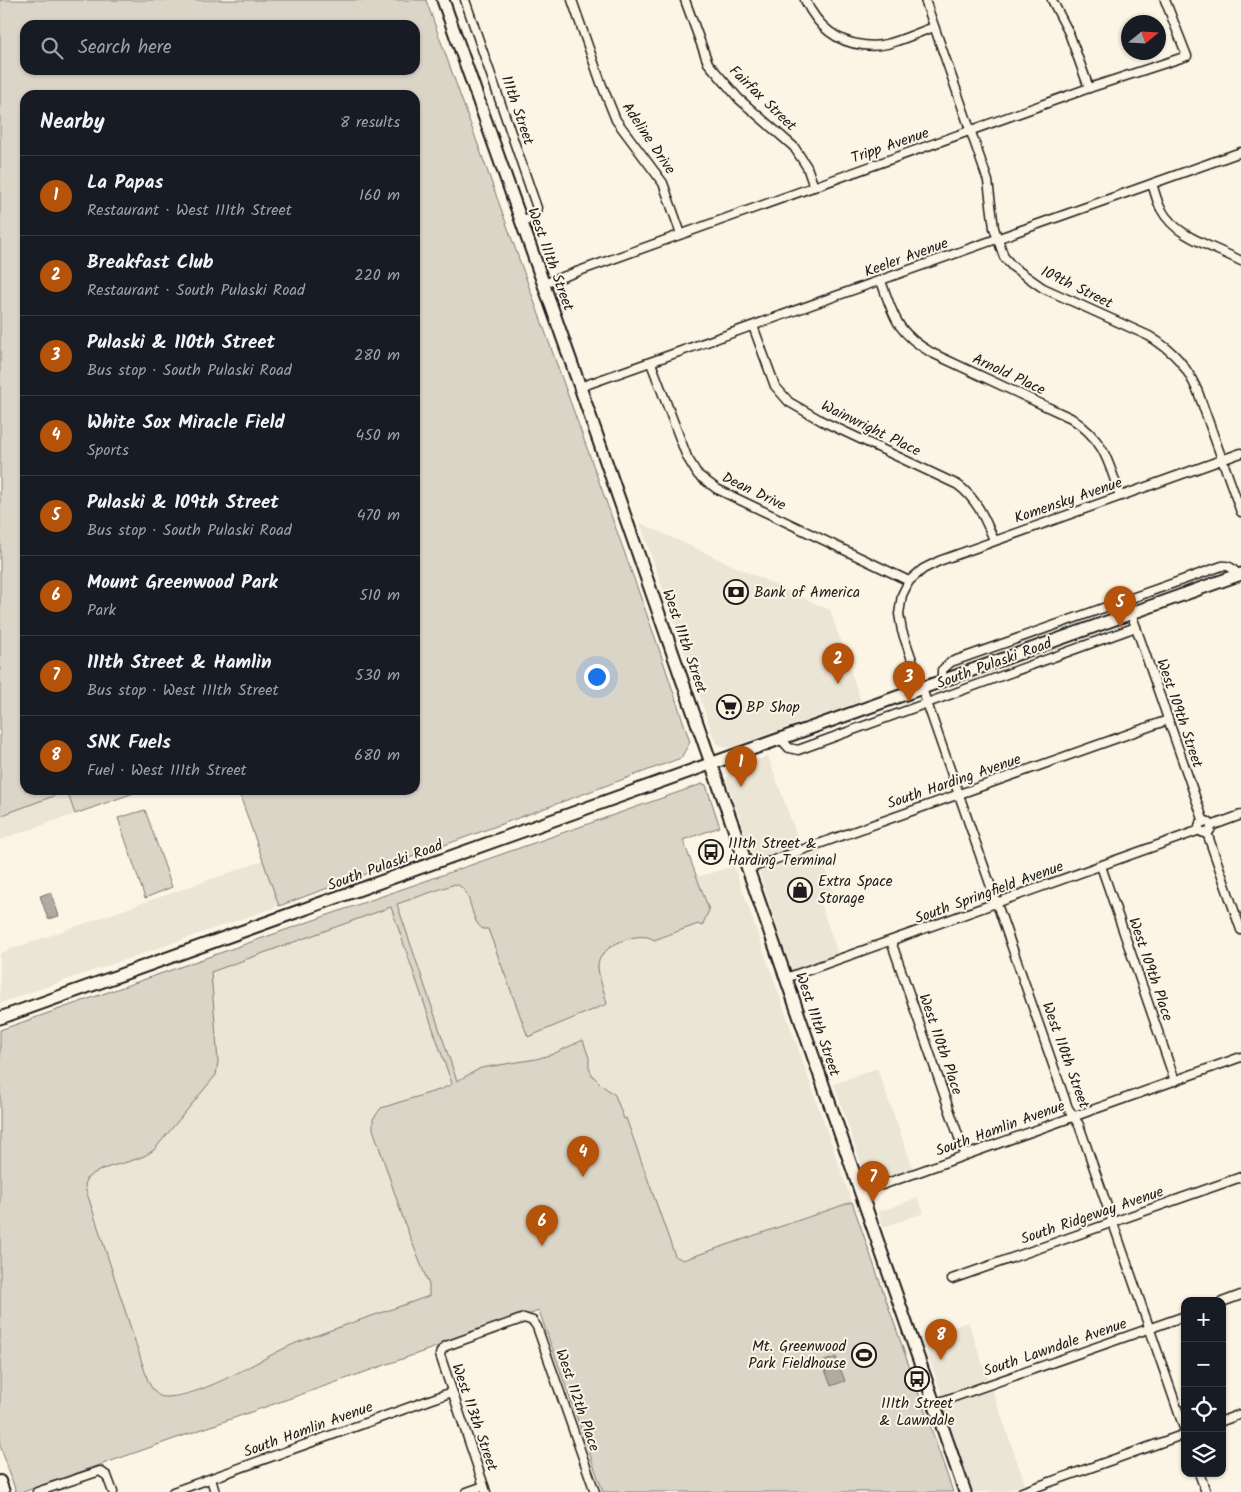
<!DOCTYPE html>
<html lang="en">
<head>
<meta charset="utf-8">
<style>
	body { margin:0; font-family:Kalam,sans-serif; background:#20242c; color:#f1f3f6 }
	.controls { position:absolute; right:15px; bottom:15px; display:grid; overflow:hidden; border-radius:10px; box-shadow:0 1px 4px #0004 }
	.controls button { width:45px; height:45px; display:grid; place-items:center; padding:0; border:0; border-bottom:1px solid #363941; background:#171b24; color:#f1f3f6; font:25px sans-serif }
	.compass { position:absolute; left:1121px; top:15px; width:45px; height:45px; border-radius:50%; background:#171b24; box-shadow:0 1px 4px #0004; rotate:72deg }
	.you { position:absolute; left:596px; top:676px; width:18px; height:18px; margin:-12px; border:4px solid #fff; border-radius:50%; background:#1a73e8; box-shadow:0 0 0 8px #1a73e833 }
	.badge { display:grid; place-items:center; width:32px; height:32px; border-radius:50%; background:#b45309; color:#fff; font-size:16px; font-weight:700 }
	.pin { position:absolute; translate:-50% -41px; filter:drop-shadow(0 1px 2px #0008) }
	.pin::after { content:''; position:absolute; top:26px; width:18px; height:15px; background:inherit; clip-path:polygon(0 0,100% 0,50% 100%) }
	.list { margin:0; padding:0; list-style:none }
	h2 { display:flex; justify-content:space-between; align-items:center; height:65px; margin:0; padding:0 20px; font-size:21px }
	h2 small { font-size:16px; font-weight:400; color:#9ea1a6 }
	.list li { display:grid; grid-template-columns:32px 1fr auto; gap:15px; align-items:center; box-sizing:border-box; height:80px; padding:0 20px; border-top:1px solid #363941 }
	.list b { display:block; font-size:19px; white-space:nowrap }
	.list p { margin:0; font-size:16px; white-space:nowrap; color:#9ea1a6 }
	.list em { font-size:16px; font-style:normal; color:#9ea1a6 }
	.icon { flex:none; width:28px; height:28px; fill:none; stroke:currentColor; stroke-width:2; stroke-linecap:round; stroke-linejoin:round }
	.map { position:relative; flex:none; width:1241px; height:1492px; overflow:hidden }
	.search { position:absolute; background:#171b24; box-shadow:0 1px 4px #0004; left:20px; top:20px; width:400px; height:55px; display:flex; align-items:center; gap:12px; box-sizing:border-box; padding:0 18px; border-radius:15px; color:#9ea1a6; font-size:19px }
	.panel { position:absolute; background:#171b24; box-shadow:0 1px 4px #0004; left:20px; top:90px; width:400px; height:705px; border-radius:15px }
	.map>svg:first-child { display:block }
	.built { fill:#ebe5d6 }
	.green { fill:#dbd5c8; stroke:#7c7872; fill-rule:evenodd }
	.water { fill:#b0aba1; stroke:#75726c }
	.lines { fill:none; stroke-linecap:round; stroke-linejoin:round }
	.minor-casing { stroke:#1c1c1c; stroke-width:11 }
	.tertiary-casing { stroke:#1c1c1c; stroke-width:14 }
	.secondary-casing { stroke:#1c1c1c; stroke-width:15 }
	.minor { stroke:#fcf5e5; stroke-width:8 }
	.tertiary { stroke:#fcf5e5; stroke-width:10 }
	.secondary { stroke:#fcf5e5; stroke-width:11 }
	.labels { text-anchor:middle; stroke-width:4; stroke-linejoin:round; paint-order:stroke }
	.street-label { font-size:15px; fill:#1c1c1c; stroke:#fcf5e5 }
	.poi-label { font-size:15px; fill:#1c1c1c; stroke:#fcf5e5; text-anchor:start }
</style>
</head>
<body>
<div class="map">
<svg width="1241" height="1492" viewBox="0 0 1241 1492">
	<rect width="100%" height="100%" fill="#fcf5e5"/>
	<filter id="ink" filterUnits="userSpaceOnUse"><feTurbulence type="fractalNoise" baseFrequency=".02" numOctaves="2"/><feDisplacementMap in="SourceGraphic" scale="10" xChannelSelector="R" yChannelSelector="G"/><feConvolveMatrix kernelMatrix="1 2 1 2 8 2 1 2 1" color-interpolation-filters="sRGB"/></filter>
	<g filter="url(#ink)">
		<g class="built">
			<path d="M640,523l190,87 31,91 -132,47 -6,-1 -5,-3 -4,-5z"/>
			<path d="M0,599l25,191h42l8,24 -75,26z"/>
			<path d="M768,756l32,89 -45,16 -28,-79v-4l6,-9z"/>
			<path d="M702,784l4,1 14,42 -37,13 14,37 37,-11 118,336 -169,58 -8,-4 -49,-138 -2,1 -9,-24 -11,-8 -12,-12 -3,-8v-9l-6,-18 -30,14 -17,5 -45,7 -49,23 -61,19 -6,6 31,113 23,59v10l-111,39 -117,54 -34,8h-10l-9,-16 -63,-194 -59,-167z"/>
			<path d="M820,851l15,45 -15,6 18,52 -46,17 -33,-99z"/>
			<path d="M263,861l16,45 -279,97v-50z"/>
			<path d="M877,1068l38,106 -45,16 -36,-106z"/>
			<path d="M918,1198l6,15 -41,14 -5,-15z"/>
			<path d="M968,1322l20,57 -46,16 -20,-57z"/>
			<path d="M992,1389l33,95 -22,8h-30l-30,-86z"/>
		</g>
		<g class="green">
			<path d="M0,0h426l231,643 33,99 -9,16 -402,148 -41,-116h177v-695h-390v695h117l-67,24 -8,-23 -67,25zM25,25h390v45h-390z"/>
			<path d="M702,784l4,1 14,42 -37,13 26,70 -7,16 -4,-2 -44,16c-14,-11 -56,6 -56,26 0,10 7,27 9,38l-79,33 -40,-108h-5c-15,-9 -9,-40 -28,-45l-58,20 60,177 24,-13 55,-9 17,-5 30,-14 6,18v9l3,8 12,12 11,8 9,24 2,-1 49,138 8,4 169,-58 101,290h-350l-64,-181 -516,181h-7l-16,-47v-415zM391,907l61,177 -10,5 -61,19 -8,11v10l33,98 23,58v11c-44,16 -89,30 -133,47 -37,16 -89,52 -129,54 -10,1 -15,-8 -19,-16l-63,-194 1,-8c17,-16 49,-14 68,-29l62,-75 2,-13 -7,-90z"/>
			<path d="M145,810l27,77 -27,11 -27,-80z"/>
		</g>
		<g class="water">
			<path d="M51,892l8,24 -11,3 -8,-23z"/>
			<path d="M836,1357l9,24 -14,5 -9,-24z"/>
		</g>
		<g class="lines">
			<defs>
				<g id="minor">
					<path d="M465,0l72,208 -1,5 -14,11"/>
					<path d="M572,0l29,83 15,37 47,63 18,51"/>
					<path d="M685,0l23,63 31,36 55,48 13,20 7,20"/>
					<path d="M805,0c12,25 30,42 58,45 8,1 16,1 24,-1 16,-4 32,-12 47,-17"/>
					<path d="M925,0l63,181 6,47 10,29 9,10 30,21 106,48c26,16 37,29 49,56l43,120"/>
					<path d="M1052,0l17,33 20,55"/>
					<path d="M1152,184c3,8 5,18 9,25 16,30 53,37 80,52"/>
					<path d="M881,281c13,36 15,51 51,72l139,65c33,22 37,42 49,78"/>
					<path d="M543,284l546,-196 98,-32 -22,-56"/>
					<path d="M753,326l22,60 14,16 33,19 136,64c19,14 27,34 36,55"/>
					<path d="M651,363l36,94 11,18 19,14 192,92"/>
					<path d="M580,387l661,-235"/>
					<path d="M1131,613l73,209"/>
					<path d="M942,681v-11l9,-8 271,-96c8,-1 11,3 16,9"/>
					<path d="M781,739l8,9 9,2 338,-123"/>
					<circle cx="1205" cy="827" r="6"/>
					<path d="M1211,826l30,-11"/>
					<path d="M1207,833l34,97"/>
					<path d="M1101,866l74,215"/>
					<path d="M748,869l420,-149"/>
					<path d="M891,941l74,214"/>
					<path d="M786,978l414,-148"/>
					<path d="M882,1185l359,-128"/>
					<path d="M952,1279l289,-102"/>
					<path d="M1222,1302l19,-7"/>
					<path d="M934,1404l251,-88"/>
					<path d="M1222,1421l19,-7"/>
					<path d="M1185,1431l-106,-306 -11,-17 -166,-477 -3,-17 3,-19 7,-14 14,-12 16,-8 302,-108"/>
					<path d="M1199,1473l7,19"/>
					<path d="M211,1479l4,13"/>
					<path d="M37,1492l63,-21 7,5 6,16"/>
					<path d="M173,1492l279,-100"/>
					<path d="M467,1492l17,-6"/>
					<path d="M486,1492l-46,-137 1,-4 5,-5 78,-28 9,3 4,6 58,165"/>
					<path d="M1022,1492l163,-58"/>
				</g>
				<path id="tertiary" d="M0,1481l4,11"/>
				<g id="secondary">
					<path d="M443,0l137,387 385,1105"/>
					<path d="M0,1018l1241,-444"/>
				</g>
			</defs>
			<use href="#minor" class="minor-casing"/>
			<use href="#tertiary" class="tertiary-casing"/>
			<use href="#secondary" class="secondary-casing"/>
			<use href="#minor" class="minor"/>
			<use href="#tertiary" class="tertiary"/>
			<use href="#secondary" class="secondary"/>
		</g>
	</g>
	<defs>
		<symbol id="bank-ring" viewBox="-11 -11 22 22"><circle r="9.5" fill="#fcf5e5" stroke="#1c1c1c" stroke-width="1.5"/><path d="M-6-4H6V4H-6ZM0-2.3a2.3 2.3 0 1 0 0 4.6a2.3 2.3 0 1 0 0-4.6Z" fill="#1c1c1c"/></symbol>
		<symbol id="supermarket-ring" viewBox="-11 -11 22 22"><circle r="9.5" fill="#fcf5e5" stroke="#1c1c1c" stroke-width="1.5"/><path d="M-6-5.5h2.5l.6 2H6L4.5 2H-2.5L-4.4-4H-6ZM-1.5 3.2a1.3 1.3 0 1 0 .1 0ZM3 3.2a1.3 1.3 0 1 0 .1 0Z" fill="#1c1c1c"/></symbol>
		<symbol id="bus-ring" viewBox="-11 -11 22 22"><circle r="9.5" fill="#fcf5e5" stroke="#1c1c1c" stroke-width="1.5"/><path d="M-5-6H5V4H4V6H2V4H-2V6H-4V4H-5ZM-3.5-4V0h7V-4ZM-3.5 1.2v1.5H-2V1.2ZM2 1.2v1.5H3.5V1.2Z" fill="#1c1c1c"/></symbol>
		<symbol id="shop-ring" viewBox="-11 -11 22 22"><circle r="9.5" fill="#fcf5e5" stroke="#1c1c1c" stroke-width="1.5"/><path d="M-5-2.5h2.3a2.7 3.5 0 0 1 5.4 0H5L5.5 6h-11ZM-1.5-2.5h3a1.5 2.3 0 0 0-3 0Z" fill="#1c1c1c"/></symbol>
		<symbol id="stadium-ring" viewBox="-11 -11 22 22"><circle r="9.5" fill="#fcf5e5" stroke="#1c1c1c" stroke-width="1.5"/><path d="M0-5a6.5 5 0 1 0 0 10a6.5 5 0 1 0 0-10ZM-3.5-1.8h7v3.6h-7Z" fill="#1c1c1c"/></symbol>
	</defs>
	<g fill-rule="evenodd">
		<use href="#bank-ring" x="722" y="578" width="28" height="28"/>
		<use href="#supermarket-ring" x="715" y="693" width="28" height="28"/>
		<use href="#bus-ring" x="697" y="838" width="28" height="28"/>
		<use href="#shop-ring" x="786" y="876" width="28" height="28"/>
		<use href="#stadium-ring" x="850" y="1341" width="28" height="28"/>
		<use href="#bus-ring" x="903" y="1365" width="28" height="28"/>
	</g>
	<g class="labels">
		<g class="street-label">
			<text transform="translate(763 98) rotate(44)" y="5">Fairfax Street</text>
			<text transform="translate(518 110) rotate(71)" y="5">111th Street</text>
			<text transform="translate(649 138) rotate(56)" y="5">Adeline Drive</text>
			<text transform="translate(890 145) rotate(-19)" y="5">Tripp Avenue</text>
			<text transform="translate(906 257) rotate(-20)" y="5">Keeler Avenue</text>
			<text transform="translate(551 259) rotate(70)" y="5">West 111th Street</text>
			<text transform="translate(1077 287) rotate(26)" y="5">109th Street</text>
			<text transform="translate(1009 374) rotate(25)" y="5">Arnold Place</text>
			<text transform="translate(871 428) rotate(26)" y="5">Wainwright Place</text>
			<text transform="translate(754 491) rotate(26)" y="5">Dean Drive</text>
			<text transform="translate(1068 500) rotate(-19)" y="5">Komensky Avenue</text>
			<text transform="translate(685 641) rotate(71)" y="5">West 111th Street</text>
			<text transform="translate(994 663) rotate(-20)" y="5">South Pulaski Road</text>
			<text transform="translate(1180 713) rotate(71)" y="5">West 109th Street</text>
			<text transform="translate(954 781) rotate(-19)" y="5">South Harding Avenue</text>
			<text transform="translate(385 865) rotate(-20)" y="5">South Pulaski Road</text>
			<text transform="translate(989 892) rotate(-20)" y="5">South Springfield Avenue</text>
			<text transform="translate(1151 969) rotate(71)" y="5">West 109th Place</text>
			<text transform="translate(818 1024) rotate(71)" y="5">West 111th Street</text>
			<text transform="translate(941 1044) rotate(71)" y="5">West 110th Place</text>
			<text transform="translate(1066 1055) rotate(70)" y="5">West 110th Street</text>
			<text transform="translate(1000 1128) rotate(-20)" y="5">South Hamlin Avenue</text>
			<text transform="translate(1092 1215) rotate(-19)" y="5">South Ridgeway Avenue</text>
			<text transform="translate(1055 1347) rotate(-19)" y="5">South Lawndale Avenue</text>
			<text transform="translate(578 1400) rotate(71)" y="5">West 112th Place</text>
			<text transform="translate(475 1417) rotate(71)" y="5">West 113th Street</text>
			<text transform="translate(308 1429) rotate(-20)" y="5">South Hamlin Avenue</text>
		</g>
		<g class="poi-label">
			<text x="754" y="597">Bank of America</text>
			<text x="746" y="712">BP Shop</text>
			<text x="728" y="848">111th Street &amp;<tspan x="728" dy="17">Harding Terminal</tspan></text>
			<text x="818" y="886">Extra Space<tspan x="818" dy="17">Storage</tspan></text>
			<text x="846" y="1351" text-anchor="end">Mt. Greenwood<tspan x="846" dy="17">Park Fieldhouse</tspan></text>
			<text x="917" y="1408" text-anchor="middle">111th Street<tspan x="917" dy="17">&amp; Lawndale</tspan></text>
		</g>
	</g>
</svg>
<div class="controls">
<button>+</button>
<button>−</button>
<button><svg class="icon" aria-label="locate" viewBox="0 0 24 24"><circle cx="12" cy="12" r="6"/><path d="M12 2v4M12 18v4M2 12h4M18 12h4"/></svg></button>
<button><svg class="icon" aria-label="layers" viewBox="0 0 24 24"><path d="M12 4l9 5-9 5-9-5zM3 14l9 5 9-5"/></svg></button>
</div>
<svg class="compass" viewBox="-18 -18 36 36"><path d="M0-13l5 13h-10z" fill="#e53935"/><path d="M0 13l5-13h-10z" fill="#9ea1a6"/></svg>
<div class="you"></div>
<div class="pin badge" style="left:741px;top:787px">1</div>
<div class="pin badge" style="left:838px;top:684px">2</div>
<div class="pin badge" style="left:909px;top:702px">3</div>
<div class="pin badge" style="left:583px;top:1177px">4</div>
<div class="pin badge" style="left:1120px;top:627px">5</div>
<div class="pin badge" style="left:542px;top:1246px">6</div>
<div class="pin badge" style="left:873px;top:1202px">7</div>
<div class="pin badge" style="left:941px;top:1360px">8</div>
<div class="search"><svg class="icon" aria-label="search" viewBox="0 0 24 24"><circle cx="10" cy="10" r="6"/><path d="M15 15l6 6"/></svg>Search here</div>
<section class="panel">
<h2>Nearby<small>8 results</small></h2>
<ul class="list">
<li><span class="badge">1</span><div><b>La Papas</b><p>Restaurant · West 111th Street</p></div><em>160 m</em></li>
<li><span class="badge">2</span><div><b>Breakfast Club</b><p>Restaurant · South Pulaski Road</p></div><em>220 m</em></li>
<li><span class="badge">3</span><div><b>Pulaski &amp; 110th Street</b><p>Bus stop · South Pulaski Road</p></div><em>280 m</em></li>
<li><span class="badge">4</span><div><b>White Sox Miracle Field</b><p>Sports</p></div><em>450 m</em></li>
<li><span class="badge">5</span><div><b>Pulaski &amp; 109th Street</b><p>Bus stop · South Pulaski Road</p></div><em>470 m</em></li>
<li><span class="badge">6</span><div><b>Mount Greenwood Park</b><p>Park</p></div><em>510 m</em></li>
<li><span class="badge">7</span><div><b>111th Street &amp; Hamlin</b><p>Bus stop · West 111th Street</p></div><em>530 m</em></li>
<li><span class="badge">8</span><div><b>SNK Fuels</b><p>Fuel · West 111th Street</p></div><em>680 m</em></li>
</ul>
</section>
</div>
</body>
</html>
